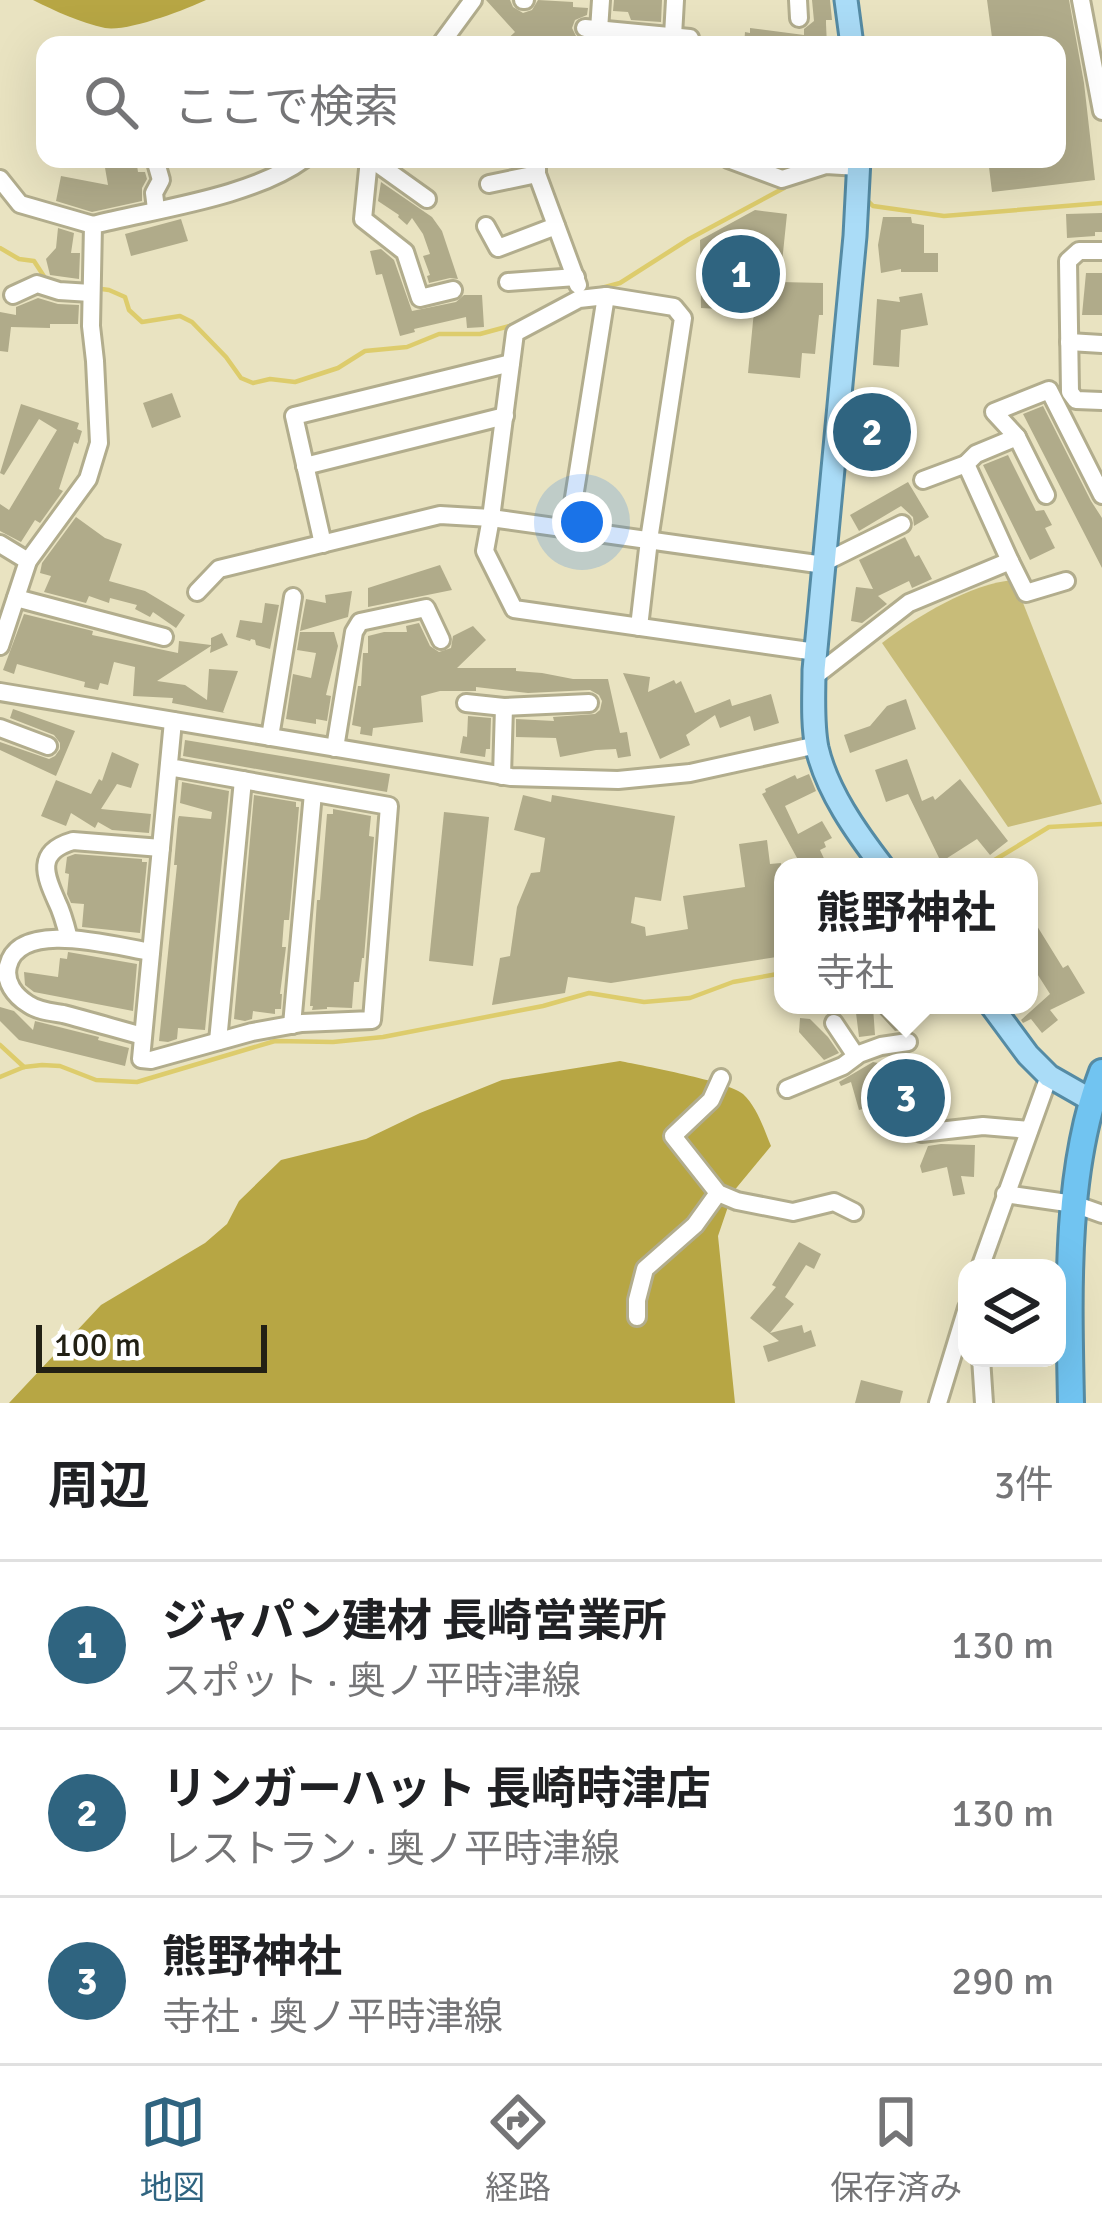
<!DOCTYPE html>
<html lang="ja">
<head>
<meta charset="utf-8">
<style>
	body { margin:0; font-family:Signika,"Noto Sans JP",sans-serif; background:#f2f2f2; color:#202124 }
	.controls { position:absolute; right:36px; bottom:36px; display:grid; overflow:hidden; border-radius:24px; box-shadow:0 12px 48px #0002 }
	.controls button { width:108px; height:108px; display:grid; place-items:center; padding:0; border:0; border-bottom:3px solid #e0e0e0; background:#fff; color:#202124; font:60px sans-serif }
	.scale { position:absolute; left:36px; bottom:30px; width:231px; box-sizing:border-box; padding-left:12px; border:6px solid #222014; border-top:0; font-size:33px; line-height:42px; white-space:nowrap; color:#222014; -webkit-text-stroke:9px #fff; paint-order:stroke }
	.you { position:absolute; left:582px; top:522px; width:42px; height:42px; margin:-30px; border:9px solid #fff; border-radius:50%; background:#1a73e8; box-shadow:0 0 0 18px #1a73e833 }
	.badge { display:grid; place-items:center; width:78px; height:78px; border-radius:50%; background:#2f6480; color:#fff; font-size:39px; font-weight:700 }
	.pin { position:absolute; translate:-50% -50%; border:6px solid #fff; box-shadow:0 3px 12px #0006 }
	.popup { position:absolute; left:774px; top:858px; width:264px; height:156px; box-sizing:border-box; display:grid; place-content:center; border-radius:24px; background:#fff; filter:drop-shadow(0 3px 9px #0005); font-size:39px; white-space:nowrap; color:#757577 }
	.popup b { font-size:45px; color:#202124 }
	.popup::after { content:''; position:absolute; left:50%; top:100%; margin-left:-24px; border:24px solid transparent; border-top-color:#fff }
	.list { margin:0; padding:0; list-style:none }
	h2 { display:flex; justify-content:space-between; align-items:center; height:156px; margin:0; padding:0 48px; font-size:51px }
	h2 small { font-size:39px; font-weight:400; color:#757577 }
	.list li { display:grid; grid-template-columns:78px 1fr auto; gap:36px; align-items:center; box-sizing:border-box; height:168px; padding:0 48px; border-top:3px solid #e0e0e0 }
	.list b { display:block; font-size:45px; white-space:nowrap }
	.list p { margin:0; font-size:39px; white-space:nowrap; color:#757577 }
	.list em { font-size:39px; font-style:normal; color:#757577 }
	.icon { flex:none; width:66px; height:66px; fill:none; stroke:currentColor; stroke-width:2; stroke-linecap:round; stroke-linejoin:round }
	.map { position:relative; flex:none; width:1102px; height:1403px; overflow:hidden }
	.search { position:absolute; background:#fff; box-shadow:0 12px 48px #0002; left:36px; right:36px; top:36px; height:132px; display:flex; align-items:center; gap:30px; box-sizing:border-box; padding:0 42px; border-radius:24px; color:#757577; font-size:45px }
	.sheet { height:660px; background:#fff }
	nav { display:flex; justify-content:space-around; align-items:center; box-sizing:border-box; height:168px; border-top:3px solid #e0e0e0; background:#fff; font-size:33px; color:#757577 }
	nav a { display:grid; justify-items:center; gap:6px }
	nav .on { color:#2f6480 }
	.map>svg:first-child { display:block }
	.green { fill:#c8bc79 }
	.forest { fill:#b7a644 }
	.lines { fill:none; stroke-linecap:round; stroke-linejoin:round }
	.stream { stroke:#ddcc6c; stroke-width:4.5 }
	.building { fill:#b0ab8a }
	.minor-casing { stroke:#b2ad8d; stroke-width:22 }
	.major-casing { stroke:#558ba4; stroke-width:27 }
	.highway-casing { stroke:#558ba4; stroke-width:30 }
	.minor { stroke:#fff; stroke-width:16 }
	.major { stroke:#aadcf7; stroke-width:21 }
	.highway { stroke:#71c4f1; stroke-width:24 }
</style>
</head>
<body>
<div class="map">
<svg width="1102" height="1403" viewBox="0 0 1102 1403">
	<rect width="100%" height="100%" fill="#e9e3c1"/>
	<path class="green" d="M1014,580l88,224 -94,23 -126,-184c34,-26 89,-60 132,-63z"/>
	<g class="forest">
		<path d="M33,0h173c-21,10 -79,32 -101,28 -24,-5 -50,-17 -72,-28z"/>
		<path d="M620,1061c24,5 107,20 123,33 14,13 21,35 28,52l-38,46 -15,44 17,167h-726l92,-98 104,-62 22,-19 12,-23 42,-41 85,-21 54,-26 82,-33z"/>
	</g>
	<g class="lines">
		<g class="stream">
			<path d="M867,200l6,6 71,10 158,-13"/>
			<path d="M0,248l19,11 15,2 13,20"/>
			<path d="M94,288l15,2 16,7 4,13 13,12 38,-6 12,6 34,35 15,21 12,5 17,-4 25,3 43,-14 27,-17 42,-4 32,-13h41l33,-9"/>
			<path d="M594,290l26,-7 69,-44 95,-51"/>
			<path d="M983,867l66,-40 53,-3"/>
			<path d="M0,1045l24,22"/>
			<path d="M0,1077l24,-10 18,-2 18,1 36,14 41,2 138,-41 58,1 50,-5 160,-31 46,-13 55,9 46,-4 43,-16 50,-9"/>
		</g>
	</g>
	<g class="building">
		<path d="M486,0h24l3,7 10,6 9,-3 6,-10 35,2v5l15,1 -1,7 -12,5 -3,8 5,10 10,3v4h-86l14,-13z"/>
		<path d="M614,0h48l-1,22 -30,-2 -3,-8 -15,-1z"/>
		<path d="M812,0h18l2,20h-6v4l1,21h-83l1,-13 5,1v-5l54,7v-6l10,-8z"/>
		<path d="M987,0h82l15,83 11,97 -103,12 -4,-33h69v-114h-64z"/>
		<path d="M120,159h16l2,13h7l2,7 -5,9v13l-50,11 -36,-11 5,-25 47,9 -4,-23z"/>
		<path d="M381,182l51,35 10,14 16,48 -8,-1 -21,5 -2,-7 3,-1 -7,-19 7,-2 -7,-20 -11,-16 -5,7 -9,-8 1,-2 -21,-14z"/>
		<path d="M755,210l32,4 -7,68 43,1v32h-4l-4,39 -13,-1 -2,25 -52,-5 6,-62 -53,-3 -1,-68z"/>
		<path d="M1102,213v19h-7v4l-28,2 -1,-24z"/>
		<path d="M883,217h28l1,6 12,2v28h14v19h-37v-3l-20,4 -3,-28z"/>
		<path d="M181,219l7,22 -57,15 -6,-22z"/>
		<path d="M58,228l16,5 -3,20h9l-1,26 -29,-4 -4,-16 10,-11z"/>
		<path d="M381,249l13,11 18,51 44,-9 8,-7h18l2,32 -17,1 -1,-11 -52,12 1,3 -15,4 -18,-62 -6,1 -6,-24z"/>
		<path d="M1086,273h16v42h-20z"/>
		<path d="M922,293l6,32 -27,5 -2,37 -26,-2 4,-66 23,3 -1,-5z"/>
		<path d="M38,298l20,6 21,1 -1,19h-28v4l-39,-1 -3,25 -8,-1v-39l16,3v-8z"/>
		<path d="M172,393l9,24 -29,11 -9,-25z"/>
		<path d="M21,404l58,19 -2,6 5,2 -4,13 -4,-2 -15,47 4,2 -23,32 -5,-3 -14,22 -21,-11v-27l9,6 48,-80 -18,-11 -35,56 -4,-2z"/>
		<path d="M1043,406l48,95 11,17v50l-79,-154z"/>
		<path d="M860,418l34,2 -2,30 -34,-3z"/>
		<path d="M1008,455l28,56 8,-1 8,15 -7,3 10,20 -25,12 -47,-95z"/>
		<path d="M908,482l21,35 -15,9 -1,-9 -12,-11 -42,25 -9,-16z"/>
		<path d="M76,517l29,21 17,6 -13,37 36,10 40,24 -9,13 -23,-16 -3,5 -15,-8 2,-4 -27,-7 -1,5 -20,-7 -3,7 -42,-11 7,-16 -11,-3 2,-10z"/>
		<path d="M905,537l10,20 4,-2 13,24 -20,9 -3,-7 -31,15 9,8 -25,19 -11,-2 5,-34 17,2 -14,-29z"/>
		<path d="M440,565l12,25 -84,17v-19z"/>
		<path d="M352,591l-4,26 -48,14 6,-32 20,4 -1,-8z"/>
		<path d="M265,603l14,2 -9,44 -14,-4 -1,-5 -4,-1 -1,2 -14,-4 4,-17 22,3z"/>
		<path d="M24,614l69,17 -1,4 86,18 1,-12 32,4v-7l11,-5 6,12 -18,8 1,-7 -54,35 28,4 22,15 2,-31 29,2 -15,41 2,1 -53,-10 1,-5 -40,-2 2,-29 -21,-5 -6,23 -8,-2 -2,7 -14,-3 1,-5 -61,-16 -7,-2 -3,10 -11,-4z"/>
		<path d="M419,623l11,23 9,6 12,-4 2,-12 20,-10 13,14 -29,28h59v3l26,2 31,6h35l12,54 7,-1 4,24 -13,2 -2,-9 -20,1 -36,7 -4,-19 -40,-1v-18l38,2 -1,-4 42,-3 5,-4 2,-9 -3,-6 -9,-5 -62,3 -52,-6v4h-36l-19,5 2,26 -50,6 -1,8 -12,-2 1,-7 -9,-2 6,-39h3l2,-33h5v-17l16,-4h23l-1,-6z"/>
		<path d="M300,632h34l4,14 -12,49 5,1 -4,25 -11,-2v5l-30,-5 7,-45 18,4 5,-25 -19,-3z"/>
		<path d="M623,673l27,4 -2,15 26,-12 2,4 5,-3 14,32 35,-14 2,7 39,-12 8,29 -25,8 -4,-15 -30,12 -5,-13 -29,20 4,10 -30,14z"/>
		<path d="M906,699l10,30 -66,24 -6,-18 26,-9 17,-20z"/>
		<path d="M13,709l62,22 -19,45 -56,-26v-8l49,17 6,-3 5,-7v-6l-6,-8 -44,-17z"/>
		<path d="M468,716l23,2 -1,31h-4l-1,8 -25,-4 3,-17 4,1z"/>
		<path d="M185,740l205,34 -3,18 -204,-36z"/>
		<path d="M112,752l27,12 -8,24 -14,-4 -16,25 50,5 -2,19 -37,-3 -14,-8 -3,6 -24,-15 -5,13 -25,-10 15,-36 35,14 8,-15 3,2z"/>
		<path d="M907,759l15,42 11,-5 2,4 25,-21 48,62 -18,14 -13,-16 -36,23 -33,-68 -22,8 -11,-32z"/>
		<path d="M809,774l7,17 -31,15 13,28 24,-13 10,17 -8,4 2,5 -6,3 8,17h-26l-40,-73 4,-2 -1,-3 30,-14 2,4z"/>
		<path d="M182,782l47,9 -24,239 -27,-2 -1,11 -9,3 -9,-1 18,-176h-3l4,-46 1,-3 32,3 1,-7 -32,-9z"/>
		<path d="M254,795l42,7v5h3l-10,113h-5l-2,27h4l-6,47h2l-1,15h-6v5l-22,-3 -1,8 -7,2 -11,-2z"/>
		<path d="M523,795l28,7 1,-7 123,21 -14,85 -26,-4 -4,26 14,4 1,9 42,-7 -5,-33 62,-9 -6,-43 28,-4 3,24 11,-1 2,14v79l-172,27 -43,-6 -3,16 -73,12 8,-47 10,-2 7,-49 14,-34 9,-1 5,-34 -31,-8z"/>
		<path d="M333,809l38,7 -2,20 5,1 -10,121h-2l-3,24h-5l-2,26 -25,-1v2l-15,1 1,-4h-3l7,-106h3l7,-86h6z"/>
		<path d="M444,812l45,5 -16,149 -44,-5z"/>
		<path d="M75,854l67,5v3h5l-7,71 -58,-6 2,-23 -13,-1 -4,-9 2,-20 -4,-1 2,-16z"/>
		<path d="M1029,913l34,55 5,-3 17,28 -35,17 8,10 -16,13 -11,-14 -8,4 -2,-3 29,-26 -21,-33z"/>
		<path d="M68,952l69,12 -4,47 -99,-19 -9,-7 -1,-13 34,5 2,-19 7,1z"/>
		<path d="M855,1005h49l13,15 -10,9 -12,2 -22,-24 2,28 -16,2z"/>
		<path d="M0,1007l14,4 19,19 2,-9 64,16 -1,3 31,8 -4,18 -106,-26 -19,-19z"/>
		<path d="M800,1018l10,1 18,18 11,16 -15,7 -25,-28z"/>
		<path d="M873,1062l5,1 10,36 26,-1v25h-22l-4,-21 -29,8 -8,-28 -10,4 -2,-4z"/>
		<path d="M941,1144l34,1 -1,32 -13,-1 4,18 -12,2 -6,-29 -25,6 -2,-7 8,-20z"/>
		<path d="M799,1242l22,12 -7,15 -8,-4 -21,32 9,7 -24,29 32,-8 2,8 7,-3 5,16 -48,16 -5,-16 16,-5 -29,-23 26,-31 -4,-2z"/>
		<path d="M861,1380l42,11 -3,12h-45z"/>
	</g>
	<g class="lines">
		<defs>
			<g id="minor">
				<path d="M523,0h2"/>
				<path d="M798,0l1,18"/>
				<path d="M1081,0l21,111"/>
				<path d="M585,28l105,10"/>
				<path d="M599,30l2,-30"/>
				<path d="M673,36l2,-36"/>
				<path d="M440,45l33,-45"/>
				<path d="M155,159l6,21 -7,13 2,16"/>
				<path d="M369,159l-6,60 42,33 15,46 33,-8"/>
				<path d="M371,159l56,40"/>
				<path d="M537,159v15l41,111"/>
				<path d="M728,159l54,20 44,-14 33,2"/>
				<path d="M0,179l20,25 73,21"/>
				<path d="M489,184l48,-10"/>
				<path d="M486,226l12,22 58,-22"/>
				<path d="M1102,251h-23l-11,10 2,131 6,8 26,1"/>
				<path d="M508,282l68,-5"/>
				<path d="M13,295l24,-11 22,7 32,2"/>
				<path d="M606,296l68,11 9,11 -34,222 -10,87"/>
				<path d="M1069,342l33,2"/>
				<path d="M1017,437l29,58"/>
				<path d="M305,466l200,-50"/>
				<path d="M923,480l43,-16"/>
				<path d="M569,529l37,-233 -27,3 -64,34 -24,185 -6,33 29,58 302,43"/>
				<path d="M0,544l28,17"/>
				<path d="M323,544l-29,-128 217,-53"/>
				<path d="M1010,561l16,32 40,-12"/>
				<path d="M825,562l77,-38"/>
				<path d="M197,592l22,-23 221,-54 51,3 333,47"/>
				<path d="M16,598l148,39"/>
				<path d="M0,646l28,-85 60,-82 11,-36 -4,-82 -4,-35 2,-101c63,-16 159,-28 211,-66"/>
				<path d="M814,677l95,-74 101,-42 -44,-97 10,-10 41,-17 -23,-25 55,-22 53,105"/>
				<path d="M0,692l511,85 107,3 72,-7 127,-28"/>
				<path d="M466,703l38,4 85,-4"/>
				<path d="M0,728l48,18"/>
				<path d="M270,737l23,-140"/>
				<path d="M335,748l19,-116 6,-10 66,-14 15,32"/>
				<path d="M169,767l220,39 -17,214 -70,3 -50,9 -101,28 -10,-1 32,-338"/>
				<path d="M502,776l2,-69"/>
				<path d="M69,939c-3,-12 -6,-25 -12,-37 -12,-27 -22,-50 16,-61l88,7"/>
				<path d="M834,1023l22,33"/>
				<path d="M292,1025l21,-232"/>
				<path d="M143,1036c-26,-7 -53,-15 -80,-22 -12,-2 -25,-3 -35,-10 -13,-8 -24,-22 -20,-38 11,-48 109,-19 143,-14"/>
				<path d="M218,1041l25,-261"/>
				<path d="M721,1078l-10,22 -38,36 45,57 19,8 56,11 41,-10 20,10"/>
				<path d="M787,1089l56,-23 16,-12 22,-8 27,-4"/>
				<path d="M921,1133l62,-7 46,4"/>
				<path d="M1005,1194l69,10 28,10"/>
				<path d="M980,1268l69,-192"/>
				<path d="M637,1317v-17l8,-31 50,-44 23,-32"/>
				<path d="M981,1358l3,45"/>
				<path d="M938,1403l29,-95"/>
			</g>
			<g id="major">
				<path d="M846,0l6,45"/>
				<path d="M859,159l-4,77 -41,434c0,25 -2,53 3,78 10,43 39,84 66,119"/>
				<path d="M991,1005l37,50 21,21 42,24"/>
			</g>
			<path id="highway" d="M1071,1403c-2,-105 -7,-232 31,-331"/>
		</defs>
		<use href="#minor" class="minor-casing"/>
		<use href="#major" class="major-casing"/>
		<use href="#highway" class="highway-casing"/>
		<use href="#minor" class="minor"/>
		<use href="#major" class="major"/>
		<use href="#highway" class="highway"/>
	</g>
</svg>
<div class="controls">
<button><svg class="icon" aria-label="layers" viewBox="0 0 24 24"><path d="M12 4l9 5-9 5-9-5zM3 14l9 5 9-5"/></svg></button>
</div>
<div class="scale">100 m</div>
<div class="you"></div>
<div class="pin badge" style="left:741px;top:274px">1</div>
<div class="pin badge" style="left:872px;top:432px">2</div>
<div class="pin badge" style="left:906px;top:1098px">3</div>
<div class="popup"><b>熊野神社</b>寺社</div>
<div class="search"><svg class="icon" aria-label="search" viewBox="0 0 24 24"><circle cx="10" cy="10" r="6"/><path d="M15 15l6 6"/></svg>ここで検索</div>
</div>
<section class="sheet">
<h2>周辺<small>3件</small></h2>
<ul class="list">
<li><span class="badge">1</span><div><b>ジャパン建材 長崎営業所</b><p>スポット · 奥ノ平時津線</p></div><em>130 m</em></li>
<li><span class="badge">2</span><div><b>リンガーハット 長崎時津店</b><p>レストラン · 奥ノ平時津線</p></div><em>130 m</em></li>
<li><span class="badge">3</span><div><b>熊野神社</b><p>寺社 · 奥ノ平時津線</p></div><em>290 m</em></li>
</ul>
</section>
<nav>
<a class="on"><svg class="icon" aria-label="map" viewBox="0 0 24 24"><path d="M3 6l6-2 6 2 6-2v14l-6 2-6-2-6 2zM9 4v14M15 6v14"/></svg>地図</a>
<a><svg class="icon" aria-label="directions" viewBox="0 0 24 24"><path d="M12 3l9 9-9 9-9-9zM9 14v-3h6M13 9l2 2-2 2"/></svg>経路</a>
<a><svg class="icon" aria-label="saved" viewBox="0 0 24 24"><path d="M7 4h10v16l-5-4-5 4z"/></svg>保存済み</a>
</nav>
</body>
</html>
